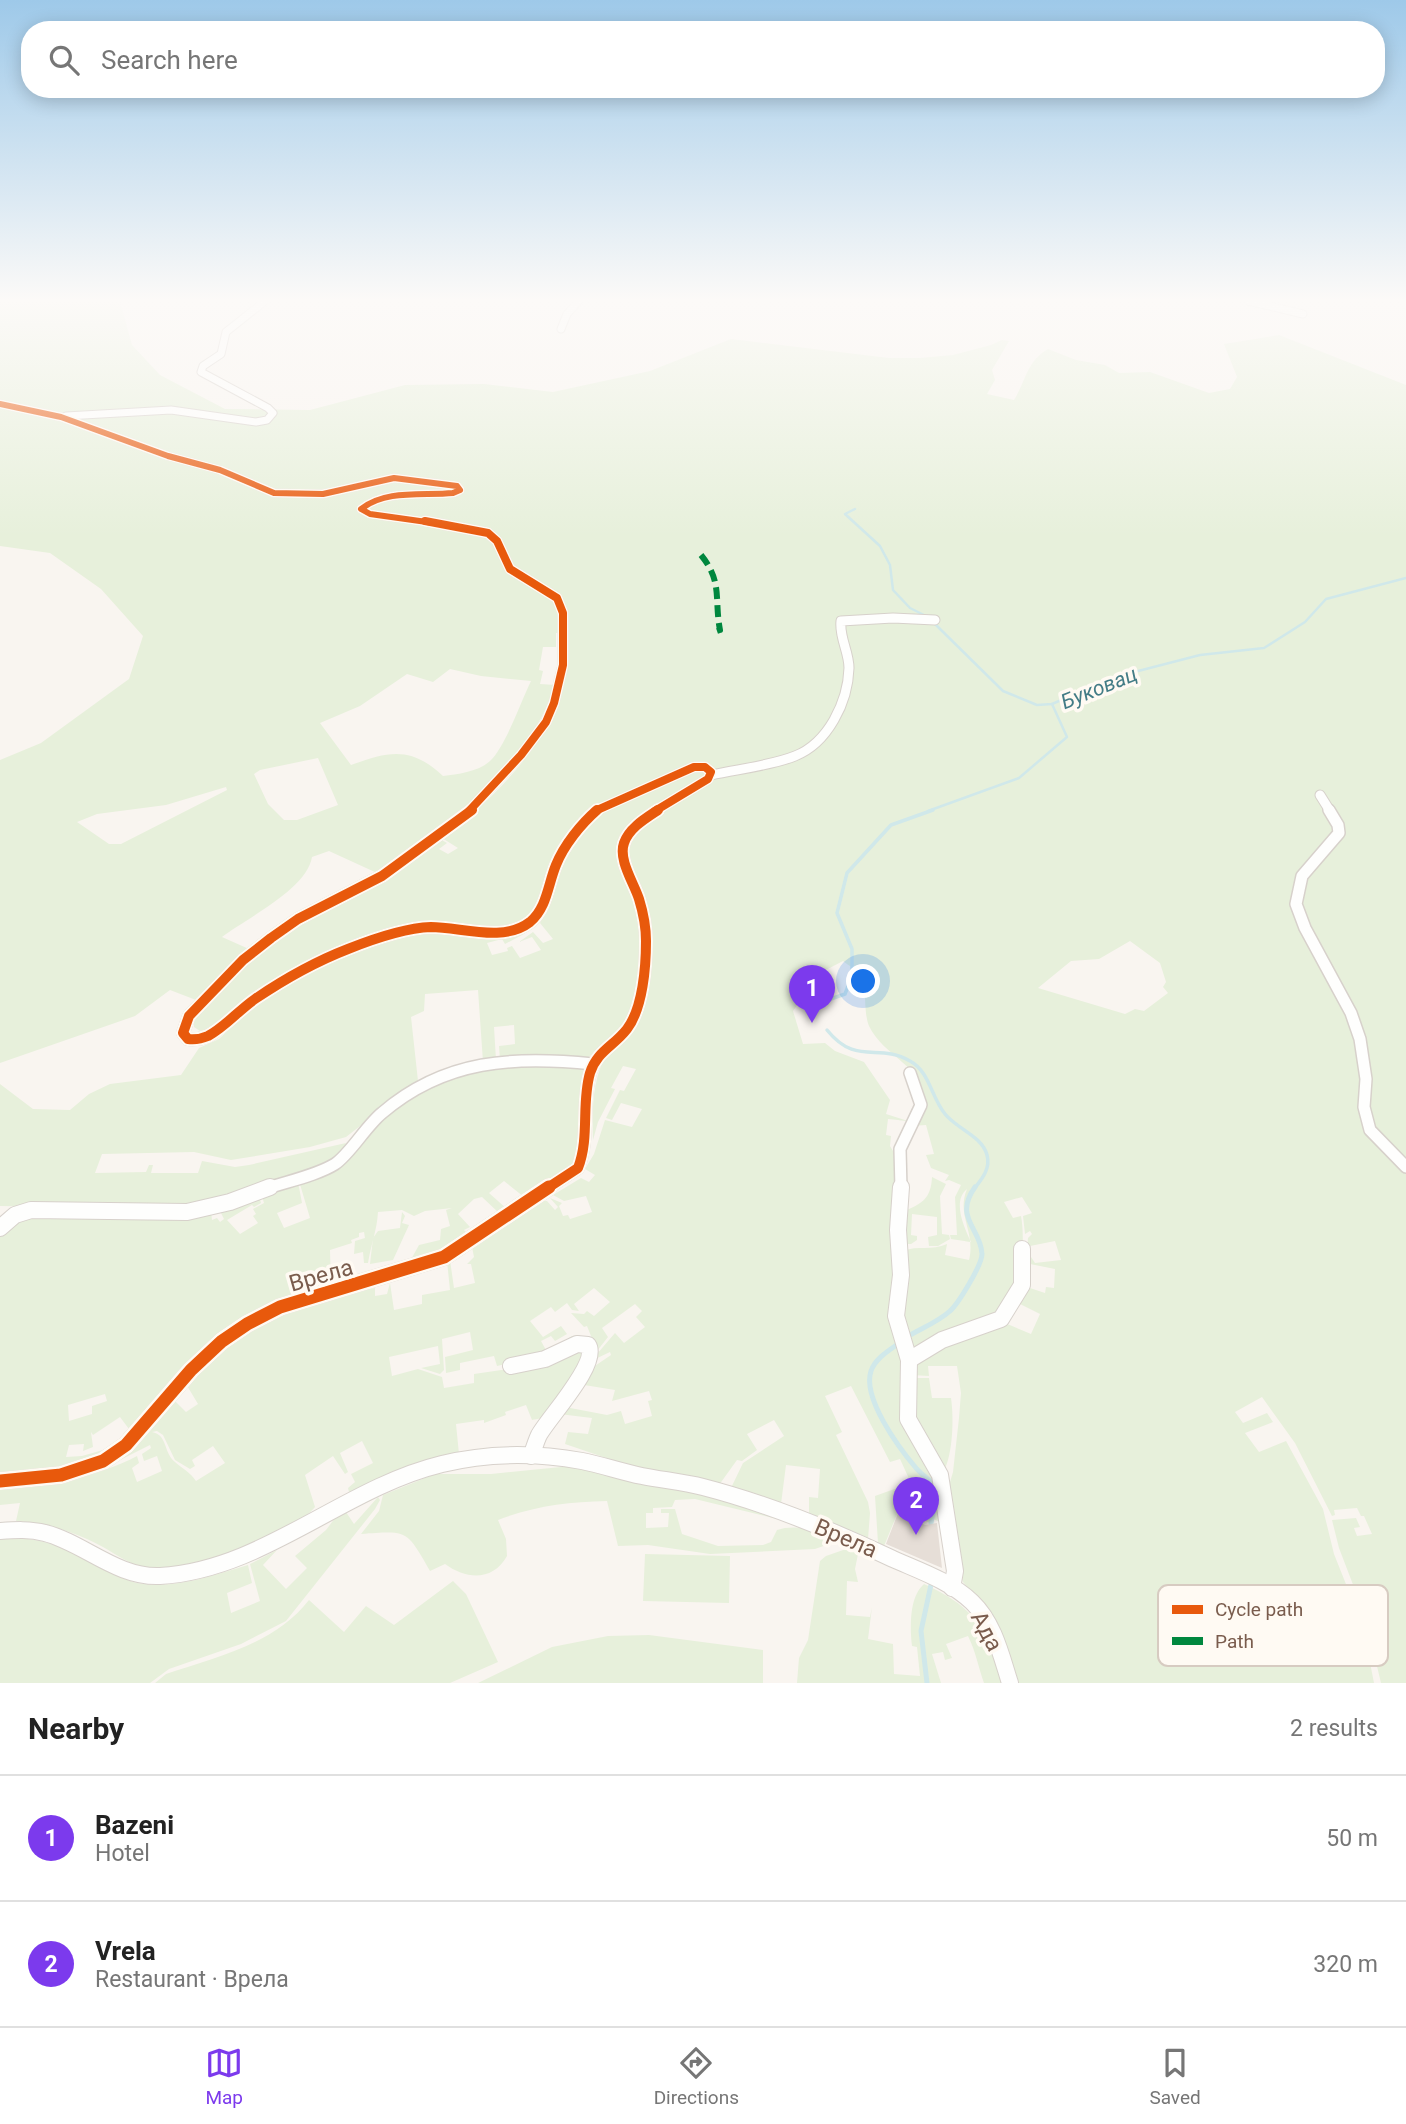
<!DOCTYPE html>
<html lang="en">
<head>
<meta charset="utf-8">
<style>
	body { margin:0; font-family:Roboto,sans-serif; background:#f6f6f6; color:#222 }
	.you { position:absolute; left:864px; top:982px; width:24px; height:24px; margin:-18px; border:5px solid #fff; border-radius:50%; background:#1a73e8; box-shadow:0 0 0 10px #1a73e833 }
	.badge { display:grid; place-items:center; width:46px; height:46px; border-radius:50%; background:#7c3aed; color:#fff; font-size:23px; font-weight:700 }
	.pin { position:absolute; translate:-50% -58px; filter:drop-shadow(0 2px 4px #0008) }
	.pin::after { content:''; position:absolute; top:37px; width:24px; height:21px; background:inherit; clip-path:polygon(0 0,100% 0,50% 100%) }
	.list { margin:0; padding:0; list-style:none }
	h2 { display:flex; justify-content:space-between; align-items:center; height:91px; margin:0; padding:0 28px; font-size:30px }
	h2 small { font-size:23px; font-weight:400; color:#767676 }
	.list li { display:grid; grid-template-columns:46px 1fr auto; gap:21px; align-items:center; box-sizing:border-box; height:126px; padding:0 28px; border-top:2px solid #e0e0e0 }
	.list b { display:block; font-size:26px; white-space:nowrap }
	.list p { margin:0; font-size:23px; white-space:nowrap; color:#767676 }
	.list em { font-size:23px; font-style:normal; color:#767676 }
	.icon { flex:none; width:38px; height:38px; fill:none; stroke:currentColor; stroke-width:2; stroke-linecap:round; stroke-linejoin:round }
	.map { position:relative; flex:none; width:1406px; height:1683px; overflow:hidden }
	.search { position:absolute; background:#fff; box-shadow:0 4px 18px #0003; left:21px; right:21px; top:21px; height:77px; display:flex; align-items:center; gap:18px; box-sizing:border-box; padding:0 24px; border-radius:28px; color:#767676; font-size:26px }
	.sheet { height:343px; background:#fff }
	nav { display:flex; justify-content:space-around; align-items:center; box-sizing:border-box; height:98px; border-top:2px solid #e0e0e0; background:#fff; font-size:19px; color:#767676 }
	nav a { display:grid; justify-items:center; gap:4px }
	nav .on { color:#7c3aed }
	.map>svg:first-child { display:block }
	.green { fill:#e7f0db; fill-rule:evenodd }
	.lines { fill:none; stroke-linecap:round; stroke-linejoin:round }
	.stream-far2 { stroke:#d0e8ea; stroke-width:2.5 }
	.stream-far1 { stroke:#d0e8ea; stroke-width:3.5 }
	.stream { stroke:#d0e8ea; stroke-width:5 }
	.building { fill:#e6ded7 }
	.minor-far3-casing { stroke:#d7d1cb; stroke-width:9 }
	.minor-far2-casing { stroke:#d7d1cb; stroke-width:11 }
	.minor-far1-casing { stroke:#d7d1cb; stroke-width:14 }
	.minor-casing { stroke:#d7d1cb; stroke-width:18 }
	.minor-far3 { stroke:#fefefd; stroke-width:7 }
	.minor-far2 { stroke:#fefefd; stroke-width:9 }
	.minor-far1 { stroke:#fefefd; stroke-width:11 }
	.minor { stroke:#fefefd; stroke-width:16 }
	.quiet { stroke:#00873e; stroke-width:6; stroke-dasharray:12 6; stroke-linecap:butt }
	.cycleway-far3-casing { stroke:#fffaf3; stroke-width:9 }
	.cycleway-far2-casing { stroke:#fffaf3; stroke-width:11 }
	.cycleway-far1-casing { stroke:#fffaf3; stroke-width:14 }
	.cycleway-casing { stroke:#fffaf3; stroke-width:18 }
	.cycleway-far3 { stroke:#e8590c; stroke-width:6 }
	.cycleway-far2 { stroke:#e8590c; stroke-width:8 }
	.cycleway-far1 { stroke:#e8590c; stroke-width:10 }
	.cycleway { stroke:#e8590c; stroke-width:13 }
	.labels { text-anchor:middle; stroke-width:7; stroke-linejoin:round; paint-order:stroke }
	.water-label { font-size:21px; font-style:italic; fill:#437c86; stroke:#fffaf3 }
	.near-street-label { font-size:23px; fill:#7a5c4d; stroke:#fffaf3 }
	.key { fill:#fffaf3; stroke:#d7cbc1; stroke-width:2 }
	.key-label { font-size:19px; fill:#7a5c4d }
</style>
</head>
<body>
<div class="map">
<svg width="1406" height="1683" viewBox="0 0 1406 1683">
	<rect width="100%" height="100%" fill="#f9f5f0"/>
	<g class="green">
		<path d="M0,301h120l12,44 28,30 65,34 85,1 95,-25 79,-1 69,8 97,-21 81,-32 158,19h31l33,-3 38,-10 11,-5 7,1 -17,29 3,10 -8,14 27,6c12,-19 12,-38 34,-51l28,11 29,5 14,8 31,-1 59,21 21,-4 7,-12 -13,-33 55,-9 127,50v1298h-25l-16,-67 -26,-68 -7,-28 24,-2 4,9 -6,1 3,8 15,-2 -8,-18h-3l-4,-8 -23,2 1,5 -3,1 -37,-73 -33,-46 -27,15 8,11 24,-10 6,9 -28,11 14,19 27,-11 37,68 11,45 29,73 11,56h-355l-12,-37 -13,-28 -31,-36 -10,-39 -6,-51 6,-20 6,-54 2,-25 -4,-27h-29l1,10 -17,-1c6,-42 71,-35 95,-57l-2,5 26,11 9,-20 -24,-12 8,-16 21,7 1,-6 8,1 1,-19 -30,-6 6,-6 4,6 26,-3 -6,-19 -25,5v4h-3l1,-12 4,-4 -2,-3 -5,3 -2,-18 9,-3 -10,-16 -18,5 9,16 8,-2c5,26 0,80 -20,99 -12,11 -33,11 -47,17 -15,6 -29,16 -43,23l-11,-34 4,-70c13,-6 28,0 43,-7l-2,11 24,5c7,-28 -13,-45 -2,-71 -15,12 -3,38 4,53l-20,-3 -1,-4h7l-2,-38 6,-12 -12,-5 -4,1 4,-6 -18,-7 -5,-13 8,-1 -8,-29 -14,1c35,-55 -24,-61 -43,-100 -6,-14 -2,-46 -8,-52 -5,-5 -12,-8 -18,-13l-23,12 -27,38 10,33 22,-1 10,8 29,11 26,38 -4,14 22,7 -20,-2 -2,16 5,1 -1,10 6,10 3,23 -3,46 2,50 -5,46 12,31 -2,59 5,20 28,43 7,49 -10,-4 -2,4 -6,-2 -1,2 -26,-11 -14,34 -6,-3 -3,-47 36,-13 -11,-24 -10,3 -39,-76 -26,10 17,36 -6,3 32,67 2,11 -2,26 -59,-25v-17l9,1 2,-29 -34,-4 -5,39 -50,-16 12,-25 41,-27 -10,-16 -27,14 10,16 -15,11 -5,-1 -18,25 -86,-18 -68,-23 3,-12 20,2 4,-16 -33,-4 6,-7 42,8 14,-4 4,13 27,-8 -4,-15 4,-1 -3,-9 -37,10 3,-11 -37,-6 8,-12 25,-17 -1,-3 -19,9 24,-28 9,10 21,-16 -9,-10 6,-6 -7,-7 -33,24 6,9 -11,14 -10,-25 -3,1 -13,-14 13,1 3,-3 7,5 16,-14 -16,-14 -20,16 5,7 -7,-1 -5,-7 -12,9 -4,-5 -21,14 13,16 18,-11 6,8 -12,7 -4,-5 -10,5 6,11 25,-16 9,-1 -33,19 -51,12 -3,-10 -34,7v7l-14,3 -1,-16 28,-7 -3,-18 -28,7 2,31 -4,4 -19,-6 19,-4 -2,-18 -49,11 3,19 26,-7 24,8 2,11 30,-5v-9l67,-10 31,-15 12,-3 4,6c-3,16 -26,53 -39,63 -4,3 -12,4 -17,5l-6,-15 -21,7 1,3 -22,8v-3l-28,4 3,30 -38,7 -72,31 -1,-4 7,-6 -4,-8 22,-11 -11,-22 -22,12 8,19 -3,2 -12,-18 -28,19 10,32c-25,31 -130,67 -169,60 -16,-2 -29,-12 -43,-20 -28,-15 -55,-24 -87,-26l4,-18 -20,2v-17c47,-3 96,-10 137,-32l2,7 -7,5 5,14 25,-11 -5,-15 -13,5 -2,-7 9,-6 -1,-3 -34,17 33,-30 25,-32 12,12 12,-8 -12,-20c50,-55 115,-88 189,-96v8l12,-2 3,-11 4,27 28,-6v-9l28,-5 -3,-29 3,-1 4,28 21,-5 -4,-19h-4l7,-7 -2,-10 67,-46h8l8,9 3,-3 -8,-9 12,5 -3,3 4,10 5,-1 2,4 22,-7 -6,-16 -22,5 -11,-6 28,-17 8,4 6,-7 -10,-6 9,-15 11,-34 27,7 10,-18 -21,-6 -9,17 -6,-2 14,-28 4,1 12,-22 -13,-3 -12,22 4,1 -17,33 -5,18c-1,-31 -1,-62 15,-88l-11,-1 -10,7 -87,2 -1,-14 16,-2 -1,-19 -20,2 2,33 -13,2 -5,-72 -53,4 -1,17 -13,6 7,64 -72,56 -36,10 -79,13 -37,-8 -92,2 -7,19 51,-1 3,-7h4l-2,8h47l4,-12 33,6 14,-2 97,-22 -5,9 -18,14 -119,40 -18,3 -186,-3v-122l33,25 37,1 19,-16 21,-10 71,-9 18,-27 20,-9 39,-37 92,-50 69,-21 24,-1 47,6 23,-3 17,-6 -6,7 -19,10 -3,-5 -15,4 5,12 16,-4 -1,-3 5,-2 8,12 21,-8 -9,-13 -13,5 14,-10 10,11 10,-4 -13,-16 3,-7 -10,-5c-25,32 -68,11 -101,12 -17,0 -32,5 -48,10 -45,14 -92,35 -131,62 -17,12 -32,33 -53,36l-6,-4v-5l10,-16 49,-49 54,-39 79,-40 54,-39 7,4 -8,6 9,5 10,-6 -16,-10c44,-31 105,-93 120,-145 6,-20 3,-39 3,-60h-9v14h-13l-4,23 4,1 -3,13 15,1c-28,86 -107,139 -178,188l-48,-22 -17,6c-5,32 -65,61 -90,80l27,12 -53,51 -26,-10 -35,26 -135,47v-303l41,-17 88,-64 14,-43 -42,-47 -51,-36 -50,-7zM450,669l31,7 50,5c-10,20 -26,67 -41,80 -12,11 -32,13 -47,15 -32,-30 -54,-25 -92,-11l-31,-42 40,-17 47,-32 26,8zM318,758l20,47 -41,15h-13l-16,-16 -14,-30 6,-4zM226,787l1,3 -106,54h-12l-32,-22 20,-8 69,-9zM1130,941l30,22 6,19 -3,5 5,6 -24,18 -9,-2 -10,5 -87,-26 33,-27 28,-2zM157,1431l6,4 12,25 15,9 5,-3 -3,-6 21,-14 12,17 -29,18c-6,-9 -13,-12 -21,-19 -12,-10 -7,-27 -23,-30z"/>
		<path d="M534,1064l51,5 -7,86 -6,12 -48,30 -20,-16 -15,12 18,16 -7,5 -18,-17 -8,2 -16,15 12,13 -6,3 5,6 -9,6 -51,21 10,-18 21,-5 1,-11 9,-3 -4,-16 6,-2 -27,3 -11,5 -12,-6 -24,2c-1,18 -7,32 -10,51h-4l-1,-11 -9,2 1,-13 10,-3 -1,-6 -5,1v4l-8,3 1,3 -22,7 1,36 -70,23 -133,125h-5l6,-5 -9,-12 -27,18 -2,-3 2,15 -10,4 1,-7 -15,1 -3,12 16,-1 28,-8c-28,24 -75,23 -110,26v-244l19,-14 192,-5 1,9 5,-2 3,4 4,-3 -4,-8 38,-18 3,10 -7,4 -2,-2 -25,15 13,14 18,-11 -5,-7 3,-2 -3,-5 11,-6 -3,-10 37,-11 4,21 -25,10 7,15 26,-10 -11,-37 22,-7 55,-52 70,-49zM105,1394l2,7 -15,5v8l-23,7 -1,-16z"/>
		<path d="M932,1177l14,7 -6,12 2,38 7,1 1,4 -12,7h-9l-1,-9 9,-2v-18l-25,-3 -1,21 6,1v4l-6,4h-6v-33c18,-8 26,-13 27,-34z"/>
		<path d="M402,1212l3,4 -3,7 7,2 -16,35 -23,4 3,-26 5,-7 22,-3z"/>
		<path d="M912,1378h17l3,20h19c3,20 2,55 -7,73l-27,-38z"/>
		<path d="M571,1466l136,29 70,24 -82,-20 -20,1 -3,7 -19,1v5h-7v15l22,-1 1,-14h-8v-4h14l7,25 36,12 45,-1 8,-3 6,-12c18,-6 43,-1 55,13l-17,6 -105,5 -62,-9 -30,1 -11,-45c-39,1 -73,5 -109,19l8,19 1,17c-14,25 -40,24 -62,8l-15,7c-24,-42 -22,-40 -69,-37l18,-23 4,-16 52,-21h56z"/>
		<path d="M378,1497l2,3 -5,9 -89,112 -45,23 -72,25 -19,14h-150v-144c37,-5 71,11 103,28 11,6 21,13 34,16 37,7 77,-8 111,-18l4,18 -25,10 4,20 29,-12 -10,-37 27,-14 -14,15 23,24 21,-21 -12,-12 31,-26 9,-12 11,-6 8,12z"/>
		<path d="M846,1549l12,5 -3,15 3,13 -11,-1 -1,34 24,2 2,-10 -4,32 25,5 1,30 26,2 -3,-29 -5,-1c-2,-19 -3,-49 12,-62 53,24 62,45 78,99h-18c-6,-17 -8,-31 -16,-47l-22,8 6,14 -7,2 -2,-8 -11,2 9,29h-144l2,-25 9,-18 12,-79 6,-5z"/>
		<path d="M645,1554l85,2 -1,47 -86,-2z"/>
		<path d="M453,1581l13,13 32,68 -48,21h-295l11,-9c51,-17 109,-30 143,-74l35,32 22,-26 28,19z"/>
		<path d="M649,1635l114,15v33h-285l74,-36 56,-11z"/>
	</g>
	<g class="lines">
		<g class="stream-far2">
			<path d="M855,509l-10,5 35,32 10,19 3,25 17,18 16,8"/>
			<path d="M934,623l69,68 34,14 15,-1 63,-27 85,-22 64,-7 41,-26 21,-23 80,-21"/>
			<path d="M928,811l91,-33 48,-41 -15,-33"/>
		</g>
		<g class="stream-far1">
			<path d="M819,1008l3,-6 23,-8 7,-18v-27l-15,-36 10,-40 44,-48 42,-15"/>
			<path d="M827,1030c30,37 51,12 83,31 20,11 21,36 35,53 12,15 37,22 42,41 4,14 -6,25 -13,34"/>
		</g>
		<g class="stream">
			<path d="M907,1337c13,-8 31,-15 43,-26 8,-7 32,-46 32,-57 -1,-26 -29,-36 -7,-67"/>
			<path d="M898,1344c-10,7 -23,15 -27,27 -9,27 28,77 45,97 6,7 14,12 20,19"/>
			<path d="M931,1523l5,-25"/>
			<path d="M927,1683l-6,-52 11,-51"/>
		</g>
	</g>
	<path class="building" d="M898,1513l27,12 12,-2 5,45 -56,-24z"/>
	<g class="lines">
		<defs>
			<g id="minor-far3">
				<path d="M1248,301l55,13"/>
				<path d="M561,329l6,-15 12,-13"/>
				<path d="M0,404l61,13 107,39 52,14 54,23 49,1 71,-16 63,8 3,4 -7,3c-30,3 -67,-4 -92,16l9,5 64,9"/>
				<path d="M66,416l105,-6 85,12 11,-2 6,-7 -5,-5 -67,-36 2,-6 18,-12 5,-22 39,-31"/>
			</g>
			<g id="minor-far2">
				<path d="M425,521l63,12 9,8 13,28 47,29 6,15v52l-9,38 -8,19 -25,33 -52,56"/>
				<path d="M711,775c27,-6 59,-9 84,-19 33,-13 53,-54 54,-88 0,-16 -10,-31 -8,-47l52,-3 42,2"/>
				<path d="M1320,795l10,16"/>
				<path d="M595,811l99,-44h11l6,5 -3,7 -53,32"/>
			</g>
			<g id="minor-far1">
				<path d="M472,810l-90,66 -84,43 -27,19 -28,22 -54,56 -6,17 5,6c8,1 13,0 20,-3 17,-9 31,-26 47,-37 28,-19 62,-38 93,-50 25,-10 56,-21 83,-22 30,0 72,16 99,-5 17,-14 18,-38 26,-57 8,-20 25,-41 41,-55"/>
				<path d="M1329,810l9,15 1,8 -37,43 -6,28 9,24 46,85 9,26 6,40 -2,28 6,23 36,37"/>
				<path d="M265,1189c20,-7 53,-14 70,-25 15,-10 31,-38 47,-51 63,-54 132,-57 211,-49"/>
				<path d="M546,1189l32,-21c12,-31 3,-64 12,-95 7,-22 24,-27 37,-44 16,-21 19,-63 19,-88 0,-14 -3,-29 -7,-42 -5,-16 -21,-39 -15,-56 5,-15 22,-25 34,-33"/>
				<path d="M901,1189l-1,-40 21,-44 -11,-32"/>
			</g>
			<g id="minor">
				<path d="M901,1187l-3,43 3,45 -5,41 13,44 -1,59 32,56 15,96 -3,17"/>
				<path d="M0,1228l15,-13 16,-5 156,2 43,-10 40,-15"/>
				<path d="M909,1360l33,-20 59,-21 21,-34v-36"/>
				<path d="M511,1366l34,-7 32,-15 11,1c12,18 -39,72 -49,90 -3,6 -5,14 -8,21"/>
				<path d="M0,1481l61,-6 42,-14 23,-16 65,-75 31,-29 25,-17 33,-17 164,-50 105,-70"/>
				<path d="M0,1531c15,-1 30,-2 45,2 39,10 72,45 115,43 103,-6 183,-88 282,-112 45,-11 95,-11 140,-3 20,4 40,11 60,15 20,4 41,6 61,11 66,17 129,43 190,72 27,12 57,22 79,43 22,21 29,53 38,81"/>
			</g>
		</defs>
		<use href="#minor-far3" class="minor-far3-casing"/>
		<use href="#minor-far2" class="minor-far2-casing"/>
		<use href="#minor-far1" class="minor-far1-casing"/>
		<use href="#minor" class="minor-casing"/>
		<use href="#minor-far3" class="minor-far3"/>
		<use href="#minor-far2" class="minor-far2"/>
		<use href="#minor-far1" class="minor-far1"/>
		<use href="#minor" class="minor"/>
		<path class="quiet" d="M701,555c22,27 13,44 19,75l-3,1"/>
		<defs>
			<path id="cycleway-far3" d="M0,404l61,13 107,39 52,14 54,23 49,1 71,-16 63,8 3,4 -7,3c-30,3 -67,-4 -92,16l9,5 64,9"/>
			<g id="cycleway-far2">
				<path d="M425,521l63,12 9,8 13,28 47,29 6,15v52l-9,38 -8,19 -25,33 -52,56"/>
				<path d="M595,811l99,-44h11l6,5 -3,7 -53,32"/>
			</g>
			<g id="cycleway-far1">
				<path d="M472,810l-90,66 -84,43 -27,19 -28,22 -54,56 -6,17 5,6c8,1 13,0 20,-3 17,-9 31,-26 47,-37 28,-19 62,-38 93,-50 25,-10 56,-21 83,-22 30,0 72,16 99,-5 17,-14 18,-38 26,-57 8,-20 25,-41 41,-55"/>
				<path d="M546,1189l32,-21c12,-31 3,-64 12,-95 7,-22 24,-27 37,-44 16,-21 19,-63 19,-88 0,-14 -3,-29 -7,-42 -5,-16 -21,-39 -15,-56 5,-15 22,-25 34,-33"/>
			</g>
			<path id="cycleway" d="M0,1481l61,-6 42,-14 23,-16 65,-75 31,-29 25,-17 33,-17 164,-50 105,-70"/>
		</defs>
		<use href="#cycleway-far3" class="cycleway-far3-casing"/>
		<use href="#cycleway-far2" class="cycleway-far2-casing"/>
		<use href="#cycleway-far1" class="cycleway-far1-casing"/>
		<use href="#cycleway" class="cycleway-casing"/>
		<use href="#cycleway-far3" class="cycleway-far3"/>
		<use href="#cycleway-far2" class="cycleway-far2"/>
		<use href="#cycleway-far1" class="cycleway-far1"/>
		<use href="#cycleway" class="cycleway"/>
	</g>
	<linearGradient id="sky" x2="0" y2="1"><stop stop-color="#9ec9e9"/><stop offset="0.56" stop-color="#fcfaf8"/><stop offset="1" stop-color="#fcfaf8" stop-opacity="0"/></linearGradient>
	<rect width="1406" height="537" fill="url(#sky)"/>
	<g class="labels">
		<g class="water-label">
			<text transform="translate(1099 688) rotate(-22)" y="7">Буковац</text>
		</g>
		<g class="near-street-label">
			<text transform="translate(321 1275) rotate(-16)" y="8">Врела</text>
			<text transform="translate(846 1538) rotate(23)" y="8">Врела</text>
			<text transform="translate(987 1631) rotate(62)" y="8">Ада</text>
		</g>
	</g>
	<rect x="1158" y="1585" width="230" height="81" rx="10" class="key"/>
	<rect x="1172" y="1605" width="31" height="9" fill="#e8590c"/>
	<rect x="1172" y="1637" width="31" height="8" fill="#00873e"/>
	<g class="key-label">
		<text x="1215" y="1616">Cycle path</text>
		<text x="1215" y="1648">Path</text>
	</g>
</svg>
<div class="you"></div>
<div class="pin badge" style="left:812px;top:1023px">1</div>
<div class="pin badge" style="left:916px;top:1535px">2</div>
<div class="search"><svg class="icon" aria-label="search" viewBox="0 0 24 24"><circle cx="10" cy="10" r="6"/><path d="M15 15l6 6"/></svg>Search here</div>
</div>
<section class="sheet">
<h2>Nearby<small>2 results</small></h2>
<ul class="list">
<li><span class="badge">1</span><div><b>Bazeni</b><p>Hotel</p></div><em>50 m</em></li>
<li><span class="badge">2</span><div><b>Vrela</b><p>Restaurant · Врела</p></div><em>320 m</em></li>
</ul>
</section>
<nav>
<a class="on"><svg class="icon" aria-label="map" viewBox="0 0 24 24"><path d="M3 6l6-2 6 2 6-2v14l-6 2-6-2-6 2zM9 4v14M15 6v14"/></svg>Map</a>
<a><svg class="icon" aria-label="directions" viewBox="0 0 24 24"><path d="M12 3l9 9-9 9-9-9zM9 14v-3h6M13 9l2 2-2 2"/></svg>Directions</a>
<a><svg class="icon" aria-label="saved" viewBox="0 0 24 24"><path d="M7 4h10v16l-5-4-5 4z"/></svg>Saved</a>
</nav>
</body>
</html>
